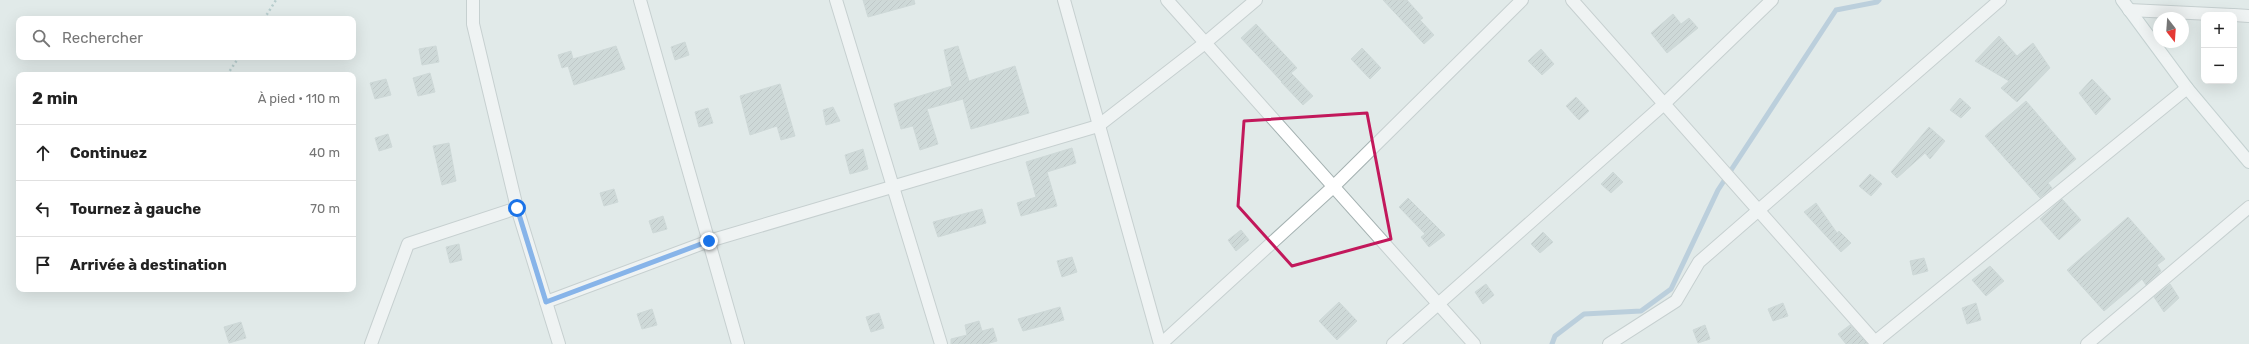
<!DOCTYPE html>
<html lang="fr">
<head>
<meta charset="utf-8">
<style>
	body { margin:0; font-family:Rubik,sans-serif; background:#f2f2f2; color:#222 }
	.controls { position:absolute; right:12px; top:12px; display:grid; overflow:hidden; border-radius:8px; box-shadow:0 4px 16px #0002 }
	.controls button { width:36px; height:36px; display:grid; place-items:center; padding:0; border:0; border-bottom:1px solid #e0e0e0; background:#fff; color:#222; font:20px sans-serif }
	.compass { position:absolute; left:2153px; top:12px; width:36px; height:36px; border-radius:50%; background:#fff; box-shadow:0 4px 16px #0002; rotate:163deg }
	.stop { position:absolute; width:12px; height:12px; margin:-9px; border:3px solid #1a73e8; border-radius:50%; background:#fff }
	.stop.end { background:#1a73e8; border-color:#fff; box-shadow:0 1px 4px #0008 }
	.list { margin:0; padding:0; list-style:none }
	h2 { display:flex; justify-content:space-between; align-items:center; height:52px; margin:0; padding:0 16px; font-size:17px }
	h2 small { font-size:13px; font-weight:400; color:#767676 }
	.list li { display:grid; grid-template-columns:26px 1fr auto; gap:12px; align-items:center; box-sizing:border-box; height:56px; padding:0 16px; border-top:1px solid #e0e0e0 }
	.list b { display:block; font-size:15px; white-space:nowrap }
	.list em { font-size:13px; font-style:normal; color:#767676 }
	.icon { flex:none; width:22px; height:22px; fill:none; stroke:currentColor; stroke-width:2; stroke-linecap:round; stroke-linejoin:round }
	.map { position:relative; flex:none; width:2249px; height:344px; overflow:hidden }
	.search { position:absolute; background:#fff; box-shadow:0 4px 16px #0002; left:16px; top:16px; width:340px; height:44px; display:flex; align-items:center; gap:10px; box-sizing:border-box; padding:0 14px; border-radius:8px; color:#767676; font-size:15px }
	.panel { position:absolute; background:#fff; box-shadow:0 4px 16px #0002; left:16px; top:72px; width:340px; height:220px; border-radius:8px }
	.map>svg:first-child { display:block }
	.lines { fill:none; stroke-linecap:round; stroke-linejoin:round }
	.stream { stroke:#8dafcc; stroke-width:5 }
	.building { fill:url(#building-hatch); stroke:#b4c4c2 }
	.street-casing { stroke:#a4b1b1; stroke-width:14 }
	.secondary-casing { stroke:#a1b5b4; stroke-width:14 }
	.path { stroke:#84acab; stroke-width:2.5; stroke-dasharray:2 3; stroke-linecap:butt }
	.street { stroke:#fff; stroke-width:12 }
	.secondary { stroke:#fff; stroke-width:12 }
	.route { stroke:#1a73e8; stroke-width:5 }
	.marked { fill:none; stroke:#c2185b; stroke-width:3; stroke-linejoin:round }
</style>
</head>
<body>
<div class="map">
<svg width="2249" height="344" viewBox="0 0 2249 344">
	<defs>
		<pattern id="building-hatch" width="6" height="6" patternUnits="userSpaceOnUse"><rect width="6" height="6" fill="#b7c5c3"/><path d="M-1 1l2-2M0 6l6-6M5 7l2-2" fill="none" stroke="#94a19f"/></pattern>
	</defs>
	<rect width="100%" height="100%" fill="#e1eae9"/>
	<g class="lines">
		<path class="stream" d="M1552,344l3,-8 29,-22 57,-3 30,-22 47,-99 118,-180 41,-8 2,-2"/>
	</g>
	<g class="building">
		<path d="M863,0h51l1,4 -47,13z"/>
		<path d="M1383,0h24l16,18 -3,2 14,15 -10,9z"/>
		<path d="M1673,14l8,10 8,-6 9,10 -31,25 -16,-20z"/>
		<path d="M1256,24l41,44 -6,5 22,23 -10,9 -22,-23 5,-4 -4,4 -41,-44z"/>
		<path d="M1999,36l18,20 16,-13 17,25 -33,34 -16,-14 8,-7 -34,-20z"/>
		<path d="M685,42l4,13 -14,5 -4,-13z"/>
		<path d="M436,46l3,16 -17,3 -3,-16z"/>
		<path d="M616,46l9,23 -51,16 -6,-19 -6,2 -4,-13 13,-4 2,8z"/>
		<path d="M958,46l11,35 46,-15 14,47 -58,16 -8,-30 -36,10 11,35 -18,6 -7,-24 -12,3 -7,-25 58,-18 -8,-36z"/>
		<path d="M1362,48l19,20 -11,11 -19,-20z"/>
		<path d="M1541,49l13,15 -12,11 -14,-14z"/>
		<path d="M430,73l5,19 -17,4 -5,-18z"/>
		<path d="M386,79l5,16 -16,4 -5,-16z"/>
		<path d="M2092,79l19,20 -15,16 -17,-22z"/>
		<path d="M780,84l15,52 -14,4 -4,-14 -27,9 -10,-39z"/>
		<path d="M1576,97l13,14 -10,9 -13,-14z"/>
		<path d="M1960,98l11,10 -10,10 -11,-8z"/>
		<path d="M2026,101l50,58 -28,24 4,5 -12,10 -55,-62z"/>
		<path d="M833,107l7,14 -14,4 -3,-15z"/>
		<path d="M708,108l5,15 -14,4 -4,-15z"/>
		<path d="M1929,127l16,14 -15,18 -5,-6 -28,25 -6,-6z"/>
		<path d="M388,134l4,13 -13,4 -4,-13z"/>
		<path d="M449,143l7,38 -14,4 -9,-39z"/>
		<path d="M1072,148l4,15 -29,9 10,34 -36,10 -4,-13 19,-6 -10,-35z"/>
		<path d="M863,149l5,20 -18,5 -5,-19z"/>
		<path d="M1613,172l10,10 -12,11 -10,-9z"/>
		<path d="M1870,174l12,10 -11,12 -12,-10z"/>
		<path d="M614,189l4,13 -14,4 -4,-13z"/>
		<path d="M1408,198l37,37 -16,12 -8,-10 4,-3 -26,-27z"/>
		<path d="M2062,199l19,21 -22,20 -19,-21z"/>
		<path d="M1816,203l21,30 2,-2 12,12 -10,9 -37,-40z"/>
		<path d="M982,209l4,14 -48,14 -5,-15z"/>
		<path d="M663,216l4,13 -14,4 -4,-12z"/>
		<path d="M2128,217l37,42 -8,6 4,6 -15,14 -4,-6 -38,32 -37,-41z"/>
		<path d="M1241,230l8,10 -13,11 -8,-11z"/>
		<path d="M1543,232l10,10 -13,11 -9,-9z"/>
		<path d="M459,244l3,16 -12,3 -4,-16z"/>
		<path d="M1072,257l5,15 -15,5 -5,-16z"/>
		<path d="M1924,258l4,13 -15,4 -3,-14z"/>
		<path d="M1990,266l14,15 -18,15 -14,-16z"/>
		<path d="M1486,284l8,11 -11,9 -8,-12z"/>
		<path d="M2170,284l9,14 -15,14 -10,-15z"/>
		<path d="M1339,302l18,19 -20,19 -18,-19z"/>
		<path d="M1783,303l5,13 -15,5 -5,-12z"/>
		<path d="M1976,303l5,17 -14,4 -5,-16z"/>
		<path d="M1060,307l4,13 -41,11 -5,-12z"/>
		<path d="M652,309l5,16 -15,4 -5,-15z"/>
		<path d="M879,313l5,15 -13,4 -5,-15z"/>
		<path d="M979,321l3,10 11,-3 4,13 -11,3h-35v-5l16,-4 -2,-10z"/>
		<path d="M241,322l5,16 -17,5 -5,-16z"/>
		<path d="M1705,325l5,14 -12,4 -5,-13z"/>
		<path d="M1850,325l16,17 1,2h-21l-8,-10z"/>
	</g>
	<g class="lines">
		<defs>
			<g id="street">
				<path d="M473,0v24l44,184 42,136"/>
				<path d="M640,0l98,344"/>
				<path d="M836,0l105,344"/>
				<path d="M1064,0l96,344"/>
				<path d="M1167,0l307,344"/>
				<path d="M1572,0l305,344"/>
				<path d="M2129,10l103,5"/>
				<path d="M2234,15l15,1"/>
				<path d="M546,302l163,-61 389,-115 107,-83 51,-43"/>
				<path d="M1875,342l312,-254"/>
				<path d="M371,344l37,-100 109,-36"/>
				<path d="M1161,344l172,-157 189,-187"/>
				<path d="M1393,344l271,-240 108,-104"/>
				<path d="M1609,344l67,-43 23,-39 301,-262"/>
				<path d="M2087,344l162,-137"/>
			</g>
			<path id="secondary" d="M2122,0l65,88 62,74"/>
		</defs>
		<use href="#street" class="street-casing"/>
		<use href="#secondary" class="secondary-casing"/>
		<g class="path">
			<path d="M264,19l12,-19"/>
			<path d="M227,75l12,-18"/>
		</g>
		<use href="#street" class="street"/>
		<use href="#secondary" class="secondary"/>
	</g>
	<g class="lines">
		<path class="route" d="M517,208l29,94 163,-61"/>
	</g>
	<path d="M0 0H2249V344H0ZM1367,113l24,126 -99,27 -54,-60 6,-85z" fill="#e1eae9" fill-opacity=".55" fill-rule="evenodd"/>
	<path class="marked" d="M1367,113l24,126 -99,27 -54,-60 6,-85z"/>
</svg>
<div class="controls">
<button>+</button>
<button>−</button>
</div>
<svg class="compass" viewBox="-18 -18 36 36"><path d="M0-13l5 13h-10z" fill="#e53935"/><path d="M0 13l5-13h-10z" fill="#767676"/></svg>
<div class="stop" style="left:517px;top:208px"></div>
<div class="stop end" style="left:709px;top:241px"></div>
<div class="search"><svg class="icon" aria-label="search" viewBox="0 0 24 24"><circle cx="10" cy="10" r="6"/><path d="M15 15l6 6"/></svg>Rechercher</div>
<section class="panel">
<h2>2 min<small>À pied · 110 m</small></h2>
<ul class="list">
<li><svg class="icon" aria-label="ahead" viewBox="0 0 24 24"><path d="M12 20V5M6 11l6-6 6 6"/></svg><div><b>Continuez</b></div><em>40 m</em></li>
<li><svg class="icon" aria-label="left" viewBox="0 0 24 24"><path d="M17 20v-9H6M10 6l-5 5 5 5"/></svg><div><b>Tournez à gauche</b></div><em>70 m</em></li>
<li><svg class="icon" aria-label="arrive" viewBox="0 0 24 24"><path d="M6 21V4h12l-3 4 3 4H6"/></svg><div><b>Arrivée à destination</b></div></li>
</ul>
</section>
</div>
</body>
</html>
